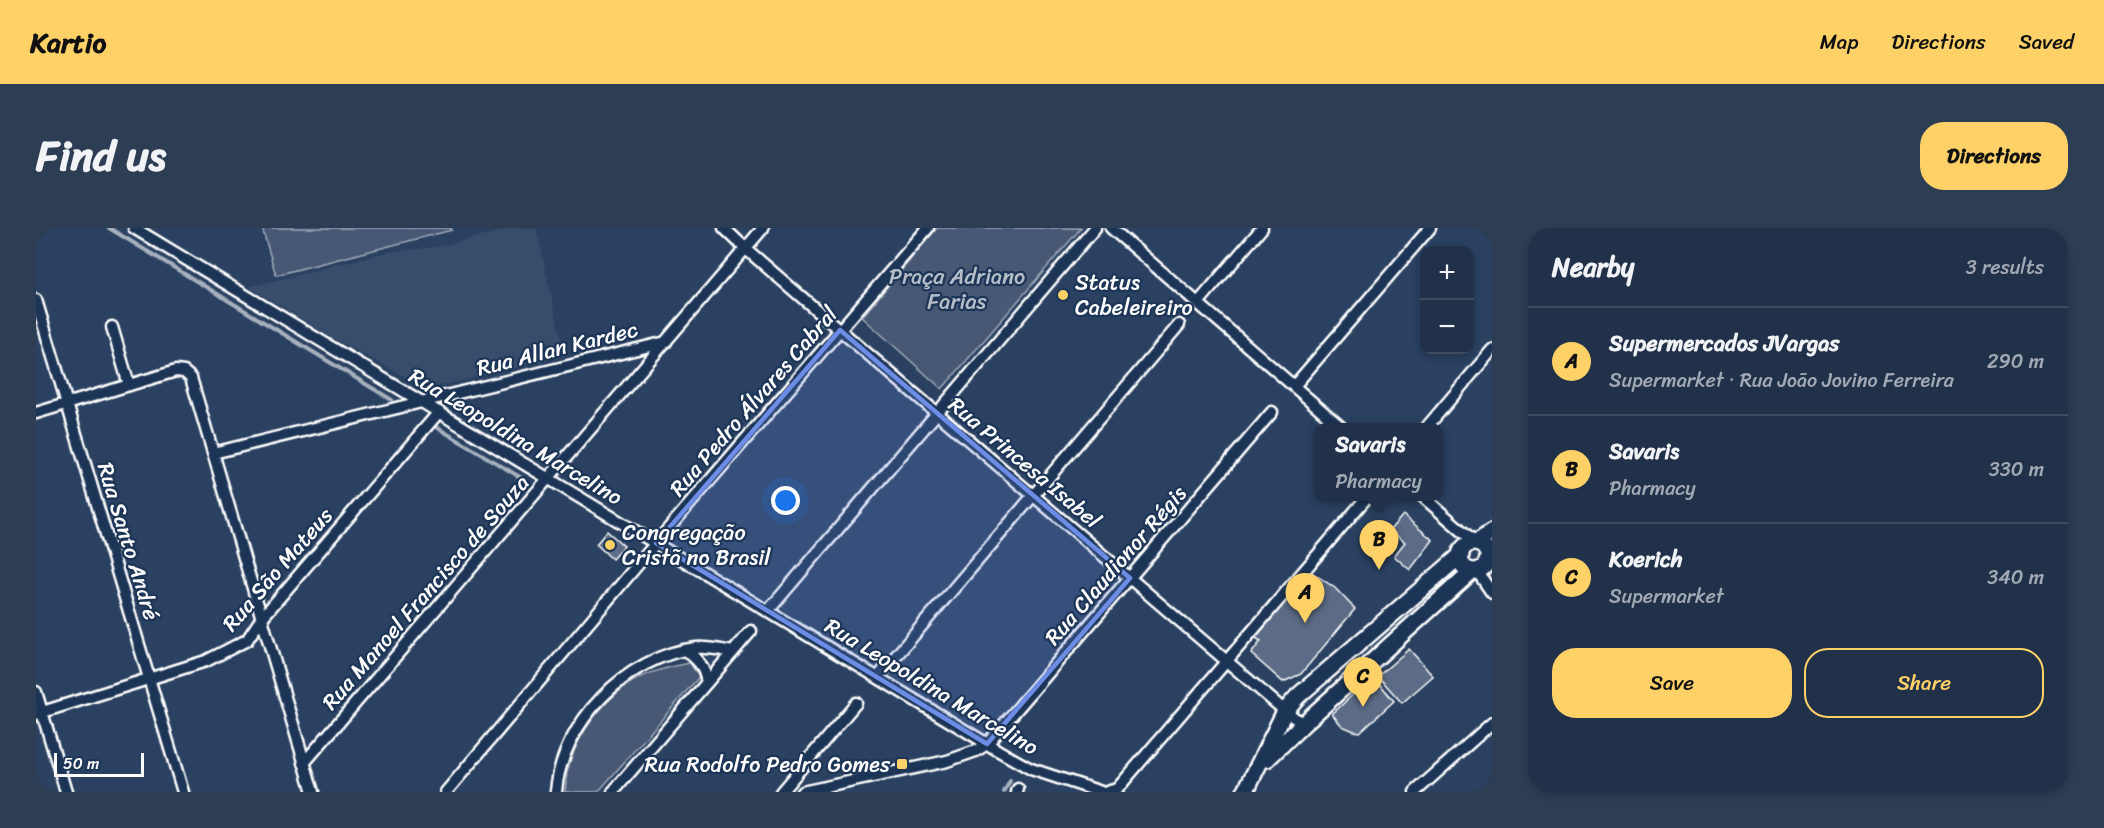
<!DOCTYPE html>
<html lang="en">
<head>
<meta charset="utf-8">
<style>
	body { margin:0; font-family:Sriracha,sans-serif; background:#2d3d53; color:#f1f3f6 }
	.controls { position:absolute; right:18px; top:18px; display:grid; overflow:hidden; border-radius:12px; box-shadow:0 3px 9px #0003 }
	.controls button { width:54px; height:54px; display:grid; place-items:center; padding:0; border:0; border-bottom:2px solid #3d4c61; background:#203149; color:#f1f3f6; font:30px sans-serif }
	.scale { position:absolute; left:18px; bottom:15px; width:90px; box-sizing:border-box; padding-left:6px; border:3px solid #fff; border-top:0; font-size:16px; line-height:21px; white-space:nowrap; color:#fff; -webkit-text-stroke:4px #1d3557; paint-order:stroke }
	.you { position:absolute; left:750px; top:273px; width:21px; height:21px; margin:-15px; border:4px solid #fff; border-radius:50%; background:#1a73e8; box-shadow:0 0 0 9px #1a73e833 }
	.badge { display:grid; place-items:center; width:39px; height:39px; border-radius:50%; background:#ffd166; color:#111; font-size:20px; font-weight:700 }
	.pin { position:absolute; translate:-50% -50px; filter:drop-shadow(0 2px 3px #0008) }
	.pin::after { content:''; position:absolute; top:32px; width:21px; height:18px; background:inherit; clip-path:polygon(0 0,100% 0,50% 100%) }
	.popup { position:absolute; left:1278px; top:195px; width:129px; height:78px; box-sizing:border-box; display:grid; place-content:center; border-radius:12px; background:#203149; filter:drop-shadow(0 2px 4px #0005); font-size:20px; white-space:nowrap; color:#a2a9b4 }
	.popup b { font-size:22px; color:#f1f3f6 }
	.popup::after { content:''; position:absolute; left:50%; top:100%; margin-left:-12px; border:12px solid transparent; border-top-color:#203149 }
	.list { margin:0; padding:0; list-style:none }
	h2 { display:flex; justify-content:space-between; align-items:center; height:78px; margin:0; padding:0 24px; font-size:26px }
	h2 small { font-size:20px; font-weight:400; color:#a2a9b4 }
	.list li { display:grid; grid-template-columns:39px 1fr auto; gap:18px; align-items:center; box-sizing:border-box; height:108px; padding:0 24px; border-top:2px solid #3d4c61 }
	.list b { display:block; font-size:22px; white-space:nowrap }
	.list p { margin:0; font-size:20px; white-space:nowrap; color:#a2a9b4 }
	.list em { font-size:20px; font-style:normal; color:#a2a9b4 }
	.actions { display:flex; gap:12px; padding:18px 24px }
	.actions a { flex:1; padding:14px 0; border:2px solid #ffd166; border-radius:24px; text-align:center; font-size:21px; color:#ffd166 }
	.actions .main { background:#ffd166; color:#111 }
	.map { position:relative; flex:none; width:1456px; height:564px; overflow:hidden; border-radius:24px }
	header { display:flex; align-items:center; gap:36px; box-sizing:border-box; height:84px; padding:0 30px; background:#ffd166; color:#111 }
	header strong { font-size:28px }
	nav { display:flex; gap:33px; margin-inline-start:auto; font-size:21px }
	.intro { display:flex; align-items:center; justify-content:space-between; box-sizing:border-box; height:144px; padding:0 36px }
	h1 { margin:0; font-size:42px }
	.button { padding:15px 27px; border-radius:24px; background:#ffd166; color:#111; font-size:21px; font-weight:700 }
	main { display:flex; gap:36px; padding:0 36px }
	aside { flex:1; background:#203149; border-radius:24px; box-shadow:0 3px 9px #0003 }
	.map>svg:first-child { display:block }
	.built { fill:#394e6c }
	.green { fill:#465975; stroke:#a2acba; stroke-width:1.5 }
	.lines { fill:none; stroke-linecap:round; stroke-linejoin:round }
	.stream { stroke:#a7b1be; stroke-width:4 }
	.building { fill:#5b6c86; stroke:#fff; stroke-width:1.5 }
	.street-casing { stroke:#fff; stroke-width:15 }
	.secondary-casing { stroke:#fff; stroke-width:20 }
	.street { stroke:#1d3557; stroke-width:10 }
	.secondary { stroke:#1d3557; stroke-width:15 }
	.marked { fill:#6c8ce6; fill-opacity:0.2; stroke:#6c8ce6; stroke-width:4.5; stroke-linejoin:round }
	.poi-dot { fill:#ffd166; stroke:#1d3557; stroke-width:2 }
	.labels { text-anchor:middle; stroke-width:4.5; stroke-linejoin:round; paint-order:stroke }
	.park-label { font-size:22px; fill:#b5bdc8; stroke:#1d3557 }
	.poi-label { font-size:22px; fill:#fff; stroke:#1d3557; text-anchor:start }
	.street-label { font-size:22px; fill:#fff; stroke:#1d3557 }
</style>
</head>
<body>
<header>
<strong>Kartio</strong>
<nav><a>Map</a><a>Directions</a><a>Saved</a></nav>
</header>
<div class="intro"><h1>Find us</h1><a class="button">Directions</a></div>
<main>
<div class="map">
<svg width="1456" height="564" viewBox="0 0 1456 564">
	<rect width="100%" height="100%" fill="#2a4161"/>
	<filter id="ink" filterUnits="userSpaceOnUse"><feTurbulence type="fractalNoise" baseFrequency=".0167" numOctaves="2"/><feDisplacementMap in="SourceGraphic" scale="12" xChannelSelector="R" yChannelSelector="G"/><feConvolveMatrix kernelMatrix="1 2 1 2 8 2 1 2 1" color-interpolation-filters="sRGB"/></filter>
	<g filter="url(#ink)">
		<path class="built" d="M479,0h21l29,128 -138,33 -97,-53 -81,-49 139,-35 48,-5z"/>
		<g class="green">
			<path d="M226,0h189l1,2 -176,45z"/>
			<path d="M901,0h144l-139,161 -80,-72z"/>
			<path d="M654,435l9,14 -101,115h-33c1,-7 1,-16 3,-23 9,-36 39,-75 73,-92 15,-7 32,-11 49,-14z"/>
		</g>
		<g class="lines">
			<g class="stream">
				<path d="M73,0l283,172"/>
				<path d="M400,199l89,53"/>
				<path d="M968,564l6,-11"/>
			</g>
		</g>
		<g class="building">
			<path d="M1367,287l30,25 -23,30 -16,-14 11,-14 -15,-12z"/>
			<path d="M571,303l17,15 -12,13 -16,-15z"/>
			<path d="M1274,343l25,17 20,21 -54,65 -18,8 -32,-28 10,-13 -7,-4z"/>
			<path d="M1373,421l24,27 -31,27 -24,-27z"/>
			<path d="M1337,448l21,25 -34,31 -6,-1 -12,-5 -10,-12z"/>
		</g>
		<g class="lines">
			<defs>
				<g id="street">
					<path d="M98,0l865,523 32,18 70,23"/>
					<path d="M688,0l22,21 81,70 458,392 18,13"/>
					<path d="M1075,0l231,200"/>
					<path d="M0,72l147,492"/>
					<path d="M1162,75l64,-75"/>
					<path d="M76,99l17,58"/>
					<path d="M1258,158l136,-158"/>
					<path d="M0,185l140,-42 8,1 7,6 122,414"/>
					<path d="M1390,200l66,-78"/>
					<path d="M177,225l453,-111"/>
					<path d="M1386,268l54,47"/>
					<path d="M1441,343l15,22"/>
					<path d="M732,383l327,-383"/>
					<path d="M650,423c12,8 18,16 21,31"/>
					<path d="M842,449l301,-352"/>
					<path d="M0,464l30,100"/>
					<path d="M0,486l170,-53 41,-21 14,-21 178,-207"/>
					<path d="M268,535l459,-535"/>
					<path d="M410,564l210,-249 272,-315"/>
					<path d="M520,564c5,-69 71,-136 140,-144 13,-1 25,2 37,4"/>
					<path d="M577,564l138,-161"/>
					<path d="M745,564l75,-89"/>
					<path d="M766,564l145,-31 29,-10 11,-7 285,-332"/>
					<path d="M981,564l1,-3"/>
					<path d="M1071,564l10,-3 251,-293"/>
					<path d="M1379,564l77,-69"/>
				</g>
				<g id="secondary">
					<path d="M1440,315l16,-11"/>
					<circle cx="1438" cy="329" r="14"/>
					<path d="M1231,531l36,-35 169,-153"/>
					<path d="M1209,564l40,-81 13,-15 163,-141"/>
				</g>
			</defs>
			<use href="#street" class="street-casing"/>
			<use href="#secondary" class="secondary-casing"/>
			<use href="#street" class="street"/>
			<use href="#secondary" class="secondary"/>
		</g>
	</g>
	<path class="marked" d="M804,102l290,248 -143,166 -331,-201z"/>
	<g class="poi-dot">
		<circle cx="1027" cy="67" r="6"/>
		<circle cx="574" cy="317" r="6"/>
		<rect x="860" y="530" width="12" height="12" rx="3"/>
	</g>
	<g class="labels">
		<g class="park-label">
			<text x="921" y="56">Praça Adriano<tspan x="921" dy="25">Farias</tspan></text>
		</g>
		<g class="poi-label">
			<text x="1039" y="62">Status<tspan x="1039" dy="25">Cabeleireiro</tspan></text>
			<text x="586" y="312">Congregação<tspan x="586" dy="25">Cristã no Brasil</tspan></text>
			<text x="854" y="544" text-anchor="end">Rua Rodolfo Pedro Gomes</text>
		</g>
		<g class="street-label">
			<text transform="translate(521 120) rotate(-14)" y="8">Rua Allan Kardec</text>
			<text transform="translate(717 173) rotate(-49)" y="8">Rua Pedro Álvares Cabral</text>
			<text transform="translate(480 208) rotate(31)" y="8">Rua Leopoldina Marcelino</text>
			<text transform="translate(989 234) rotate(40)" y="8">Rua Princesa Isabel</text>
			<text transform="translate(93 313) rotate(73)" y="8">Rua Santo André</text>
			<text transform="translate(1079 337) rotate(-49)" y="8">Rua Claudionor Régis</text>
			<text transform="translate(241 341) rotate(-49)" y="8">Rua São Mateus</text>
			<text transform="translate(389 364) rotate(-49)" y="8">Rua Manoel Francisco de Souza</text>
			<text transform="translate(896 458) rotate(31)" y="8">Rua Leopoldina Marcelino</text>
		</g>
	</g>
</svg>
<div class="controls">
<button>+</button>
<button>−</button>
</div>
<div class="scale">50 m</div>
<div class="you"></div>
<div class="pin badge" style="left:1269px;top:395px">A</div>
<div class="pin badge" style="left:1343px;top:342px">B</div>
<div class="popup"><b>Savaris</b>Pharmacy</div>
<div class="pin badge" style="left:1327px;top:479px">C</div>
</div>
<aside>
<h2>Nearby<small>3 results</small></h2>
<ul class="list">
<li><span class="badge">A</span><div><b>Supermercados JVargas</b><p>Supermarket · Rua João Jovino Ferreira</p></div><em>290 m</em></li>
<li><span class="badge">B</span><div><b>Savaris</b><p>Pharmacy</p></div><em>330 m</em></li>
<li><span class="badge">C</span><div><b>Koerich</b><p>Supermarket</p></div><em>340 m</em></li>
</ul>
<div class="actions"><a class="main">Save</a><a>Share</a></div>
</aside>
</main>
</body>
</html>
